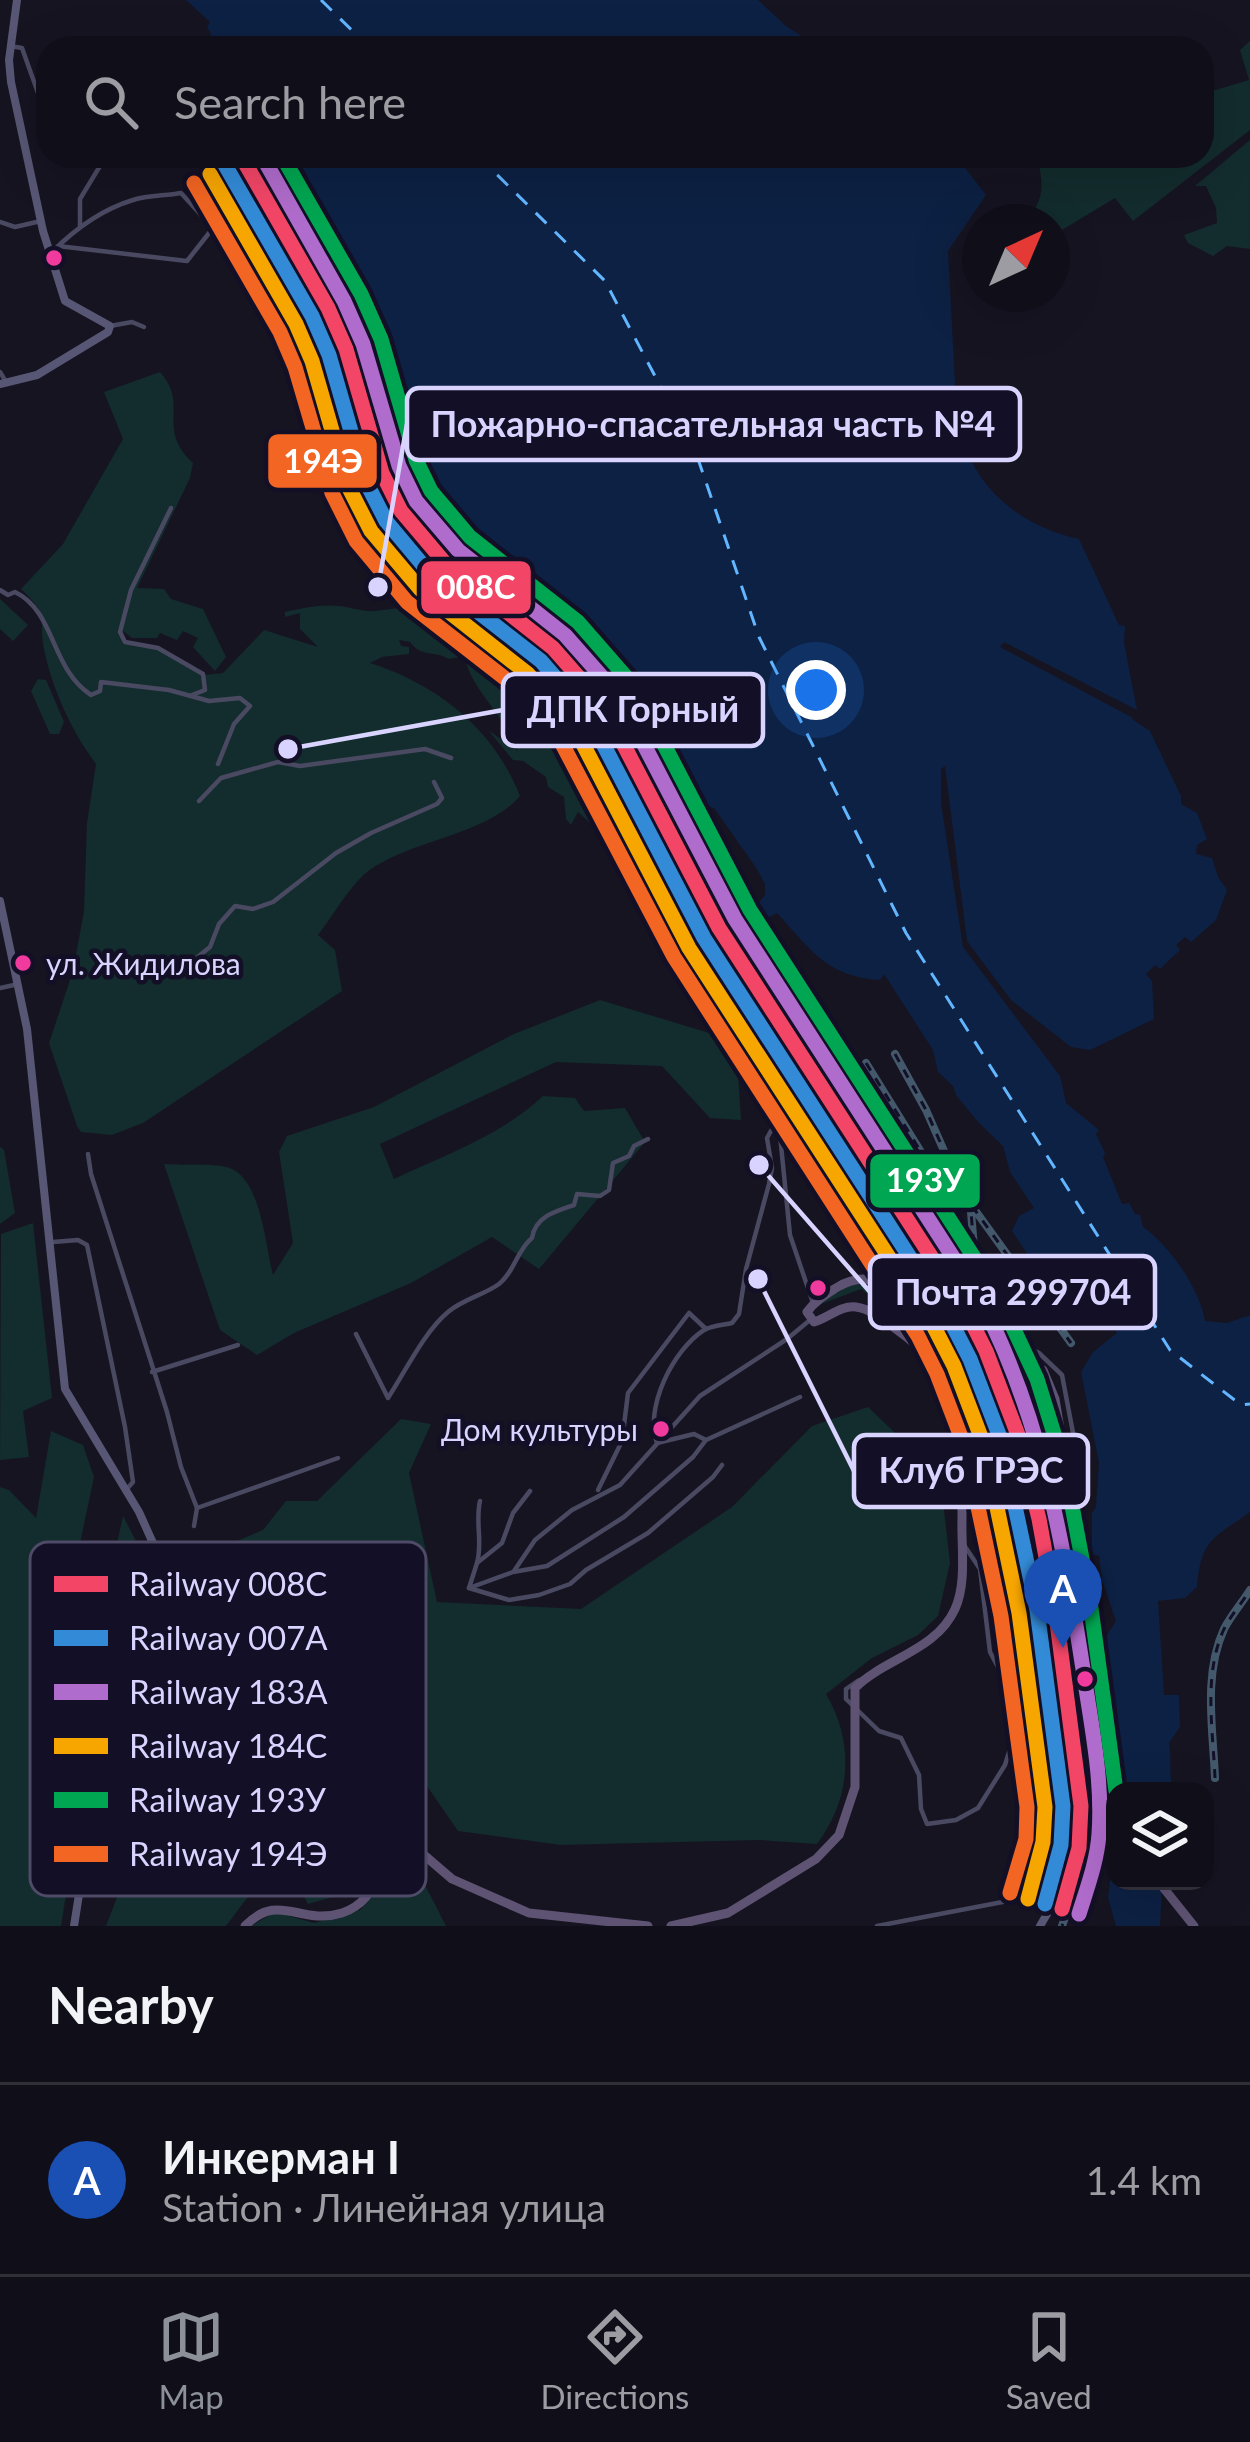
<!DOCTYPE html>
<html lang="en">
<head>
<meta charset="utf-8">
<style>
	body { margin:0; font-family:Lato,sans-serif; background:#1e1d26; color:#f1f3f6 }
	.controls { position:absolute; right:36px; bottom:36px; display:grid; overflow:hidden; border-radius:24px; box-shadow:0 12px 48px #0002 }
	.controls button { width:108px; height:108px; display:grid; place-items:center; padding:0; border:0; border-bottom:3px solid #302f38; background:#100f19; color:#f1f3f6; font:60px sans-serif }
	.compass { position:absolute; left:962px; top:204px; width:108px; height:108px; border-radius:50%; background:#100f19; box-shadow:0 12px 48px #0002; rotate:44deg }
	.you { position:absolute; left:816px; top:690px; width:42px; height:42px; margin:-30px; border:9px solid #fff; border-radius:50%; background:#1a73e8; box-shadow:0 0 0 18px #1a73e833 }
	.badge { display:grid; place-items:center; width:78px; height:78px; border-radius:50%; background:#8c9099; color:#fff; font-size:39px; font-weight:700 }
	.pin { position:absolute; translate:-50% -99px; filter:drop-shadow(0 3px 6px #0008) }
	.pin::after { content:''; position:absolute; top:63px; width:42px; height:36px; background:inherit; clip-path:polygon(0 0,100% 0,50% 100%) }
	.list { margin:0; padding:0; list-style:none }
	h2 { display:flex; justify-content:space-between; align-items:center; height:156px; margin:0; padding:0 48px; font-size:51px }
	h2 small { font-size:39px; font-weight:400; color:#9c9ca2 }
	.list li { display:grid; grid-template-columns:78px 1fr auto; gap:36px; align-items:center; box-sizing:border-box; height:192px; padding:0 48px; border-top:3px solid #302f38 }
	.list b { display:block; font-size:45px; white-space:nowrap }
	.list p { margin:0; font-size:39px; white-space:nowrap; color:#9c9ca2 }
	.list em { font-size:39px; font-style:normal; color:#9c9ca2 }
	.icon { flex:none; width:66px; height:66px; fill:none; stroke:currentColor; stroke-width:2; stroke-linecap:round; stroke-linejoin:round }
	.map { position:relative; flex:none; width:1250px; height:1926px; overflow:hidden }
	.search { position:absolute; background:#100f19; box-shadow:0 12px 48px #0002; left:36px; right:36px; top:36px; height:132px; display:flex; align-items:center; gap:30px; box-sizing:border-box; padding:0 42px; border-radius:36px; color:#9c9ca2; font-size:45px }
	.sheet { height:348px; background:#100f19 }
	nav { display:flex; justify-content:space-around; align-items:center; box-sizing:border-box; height:168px; border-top:3px solid #302f38; background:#100f19; font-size:33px; color:#9c9ca2 }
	nav a { display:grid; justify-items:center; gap:6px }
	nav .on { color:#8c9099 }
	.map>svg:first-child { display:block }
	.green { fill:#132c2d }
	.water { fill:#0d2144 }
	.pier { fill:#161421 }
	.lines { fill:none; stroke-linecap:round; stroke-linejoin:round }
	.ferry { stroke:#62b6ff; stroke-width:3; stroke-dasharray:15 12; stroke-linecap:butt }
	.street { stroke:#4a4962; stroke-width:4.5 }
	.secondary { stroke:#575674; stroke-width:8 }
	.primary { stroke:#5e5373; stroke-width:9 }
	.rail-casing { stroke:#43596b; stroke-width:8 }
	.rail { stroke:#130f26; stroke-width:3; stroke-dasharray:9; stroke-linecap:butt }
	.primary-bridge { stroke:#5e5373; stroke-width:9 }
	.rail-1-casing { stroke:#130f26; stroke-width:24 }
	.rail-2-casing { stroke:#130f26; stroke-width:24 }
	.rail-3-casing { stroke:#130f26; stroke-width:24 }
	.rail-4-casing { stroke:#130f26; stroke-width:24 }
	.rail-5-casing { stroke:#130f26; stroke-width:24 }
	.rail-6-casing { stroke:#130f26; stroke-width:24 }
	.rail-1 { stroke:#f34667; stroke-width:15 }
	.rail-2 { stroke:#338bd7; stroke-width:15 }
	.rail-3 { stroke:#b06ccc; stroke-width:15 }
	.rail-4 { stroke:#f7a600; stroke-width:15 }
	.rail-5 { stroke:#00a651; stroke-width:15 }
	.rail-6 { stroke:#f26522; stroke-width:15 }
	.bus-dot { fill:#f13a9d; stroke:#130f26; stroke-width:4.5 }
	.labels { text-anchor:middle; stroke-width:9; stroke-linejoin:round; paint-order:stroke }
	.bus-label { font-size:30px; fill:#d9d4ff; stroke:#130f26; text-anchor:start }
	.key { fill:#130f26; stroke:#4e4a67; stroke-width:3 }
	.key-label { font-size:33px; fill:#d9d4ff }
	.leader { fill:none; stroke:#d9d4ff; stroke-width:4.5 }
	.callout-dot { fill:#d9d4ff; stroke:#130f26; stroke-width:4.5 }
	.callout { fill:#130f26; stroke:#d9d4ff; stroke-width:4.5 }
	.callout-label { font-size:36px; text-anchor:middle; font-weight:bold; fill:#d9d4ff }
	.line-badge { stroke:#130f26; stroke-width:4.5 }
	.badge-label { font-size:33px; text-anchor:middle; font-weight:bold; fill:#fff }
</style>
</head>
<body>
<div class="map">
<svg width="1250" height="1926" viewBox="0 0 1250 1926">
	<rect width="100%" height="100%" fill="#161421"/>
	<g class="green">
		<path d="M1250,41v89l-117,91 -18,-23 -63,38v-14h-29c22,-18 21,-38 14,-66h165v-62l47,-14 -9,-30z"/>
		<path d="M1250,140v109l-23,-3 -14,10 -25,-13 -4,-8 33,-12 -1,-15 -10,-22h-11z"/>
		<path d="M217,156h17l13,26 15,14 -4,3 18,25 28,50 5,34 14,32 -2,14 14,7 -6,13 -9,1 -6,-5 -4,5 -7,-5 -4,-16 3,-3 6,8 1,-22c-25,-20 -39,-48 -56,-77l4,-10 -6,1 -12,-15 5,-6 -5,1 -10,-10 1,-12 -6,-12 4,-3 2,7h9l7,-9 -3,-4 -5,4 -5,-6 5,-17 -9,-5 1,17 -6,6 -5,-10 -6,2 -2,-8 8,-8z"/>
		<path d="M160,372c30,33 -5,56 33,91l-3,15 -53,110 27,1 7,10 32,10 23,48 -11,14 -22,-24 5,-9 -15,-7 -6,9 -17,-7 -3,5h-25l-9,-7 2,10 34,7 46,27 18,-2 41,-43 54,17 -18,-18v-16l-15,4v-5c18,-4 35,-8 54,-6 12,1 24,6 36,5 26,-2 48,-10 73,-1 65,24 197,147 153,223l-23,-21 -7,13 -5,-6 -2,-22 -16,-10 -2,-10 -23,-16 -10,-1 -25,-30 30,21c-10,-33 -50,-64 -53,-95l-16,3c-15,-9 -27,-1 -39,-17l-11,-2 2,6 8,1v7l-27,3 -12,6c68,22 123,65 150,133 -34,39 -105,43 -149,73 -21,15 -37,46 -53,66l17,15 7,41 -199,132 -31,12 -31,-3 -4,-6 -28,-83 24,-72 11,-60 3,-88 9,-59c-24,-32 -44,-75 -52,-115 -7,-34 9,-29 -23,-60l42,-45 60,-105 -19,-47z"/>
		<path d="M0,599l28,26 -15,16 -13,-12z"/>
		<path d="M38,679l8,1 18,42 -5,12h-9l-19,-43z"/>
		<path d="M571,682l24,29 9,2c5,12 8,25 13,37 9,26 33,39 35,68l-9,-3 -6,6 2,6 -6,1 -6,9 -5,-4 2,-6 -10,-3 4,-45 6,-3c-11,-33 -33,-60 -54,-87z"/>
		<path d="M600,1000l136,41 5,79 -31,-2 -48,-52 -106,-4 -176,82 14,35c50,-24 108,-44 149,-83l32,2 9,13 41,-3 20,34 -106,127 -47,-32 -81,46 -117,50 -37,22 -37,-25 -56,-166c20,2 51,-2 68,5 29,13 34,79 41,106l20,-32 -14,-91 8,-16 87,-29 140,-73z"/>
		<path d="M0,1147l4,3 11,63 -15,11z"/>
		<path d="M33,1223l19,175 -29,13 6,46 -29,3 1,-226z"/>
		<path d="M845,1283l28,3 31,23 15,-2 26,29 21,9 19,22 30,88 6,32 -8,16 14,38 -8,4 -2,15 -5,-26 -9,-17 -4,3 -3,-23 14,-1 -19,-78 -22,-9 -24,-48 1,-8c19,19 18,50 43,61l-36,-64 -14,-5 -23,-24 -2,5 -4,-1 -49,-36 -40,15 -2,-3 22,-10z"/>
		<path d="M868,1407l45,43 29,42 8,71 -12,53 -20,19 -46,23 -46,36c29,49 25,105 -9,150l-57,-4 -199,5 -103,-14 -31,-45 -5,-58 -10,-22 -36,2 -27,22 45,93c-24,54 -27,66 -86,81l-18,-33 -30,10 -34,45h-120l33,-86 -21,-11 16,-108 79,-4 35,-22 51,-42 13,-27 -38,-37 -54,32 -8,-10 11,-22 -6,-29 20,-19 26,-11 23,-29h31l84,-82 30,5 -22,49 28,129 144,7 151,-102 80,-81z"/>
		<path d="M51,1431l32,14 11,32 -15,71 35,9 9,-41 15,29 -37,123 -51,7 4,27 43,3 -36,221h-61v-439l9,3 27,28z"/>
		<path d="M406,1850l22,16 -6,13 24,47h-195l24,-14 39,11 46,-13 19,-21 11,-29z"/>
	</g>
	<g class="water">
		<path d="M186,0h572l28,26 35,22h-603l-11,-21 3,-5z"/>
		<path d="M280,156h676l30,39 -38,56 8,151 -6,19 -9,7 21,27 7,1c20,44 62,73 110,83l40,86 6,1 -1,17 13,67 -5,9 18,12 31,65v8l16,9 10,26 -10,6 -1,9 16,4 6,19 9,13 -11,30 -25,22 -6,-5 -9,8 4,5 -20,19 -5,-4 -9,9 6,7 2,38 -64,31 -19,-3 -60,-47 -44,-59 -22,-175 -4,3v34l22,144 97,129 6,27 33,27 -3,4 9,19 -2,4 19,47 7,-1 6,11 5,1 3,12c27,19 57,62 62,94l22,2 23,-8v197c-36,26 -49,26 -53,75l-12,11 -27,3 6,94h15l1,32 -11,16c3,16 -1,34 5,48h-56l-12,-56 5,-63 -7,-32 12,-19 -14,-41 -3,-24 -7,-2v-41l4,-6 3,-44 -18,-91 12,-20 24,-19 -42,-65 -27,17 -36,-54 7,-15 15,-8 -24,-36 -7,-26 -25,-24 -22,-27 -3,-9 -15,-14 -5,-22 -49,-76 -4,6c-53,-3 -69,-30 -103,-67l-8,4 3,5 -27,12 -6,-7 26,-32v-11l-8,-15 -43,-61 -32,-11 -30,-51 6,-6c-31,-23 -24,-36 -40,-60 -4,-6 -10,-10 -14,-16l5,-3 -3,-5 -7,2c-12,-18 -22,-45 -46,-48l4,-7 -15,-12 -7,8c-44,-38 -106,-77 -133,-130 -15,-30 -19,-66 -26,-99l14,-19 -31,-65 -19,-8 -33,-57 2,-7z"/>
		<path d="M1115,1841v40h53l-6,7 -2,38h-44l-8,-29z"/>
	</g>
	<path class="pier" d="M1004,642l133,68 -4,8 -133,-71z"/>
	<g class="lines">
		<g class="ferry">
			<path d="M321,0l49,48"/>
			<path d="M478,156l127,125 92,175 62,181 147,296 264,417 71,55 9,-1"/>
		</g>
		<g class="street">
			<path d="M10,46l12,2 26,73"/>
			<path d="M67,156l17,6 19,-1 -23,38v28"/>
			<path d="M266,156l29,62 50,76 15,43 33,128 16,32 27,31 85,71 22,25 24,8 7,7 94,157 51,45 9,14 4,19v50l28,47 19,5 14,13 80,160 95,153 14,5 28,31 29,15 23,22 16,84h-13"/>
			<path d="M0,222l15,5 26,-6"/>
			<path d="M52,252c22,-22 51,-43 81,-52 15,-5 33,-4 48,-7l32,35 -26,33 -129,-15"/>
			<path d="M110,326l22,-4 12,5"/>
			<path d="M0,372l6,10"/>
			<path d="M171,508l-40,82 -11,42 5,10 33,6 45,26 2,16 -13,5"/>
			<path d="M0,590l8,5 7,-3c41,20 35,76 76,103l9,-4 1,-9 68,8 40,11 31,-3 10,8 -16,18 -16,40"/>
			<path d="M199,801l22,-23 57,-16 22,4 125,-17 26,9"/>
			<path d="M184,968l26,-21 9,-23 16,-18 18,3 20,-7 63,-49 35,-20 66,-29 5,-6 -8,-16"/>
			<path d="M0,988l14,-3"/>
			<path d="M88,1154l3,20 76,238 14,55 16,41 -3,18"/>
			<path d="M53,1242l25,-2 9,5 38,182 8,55 -7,8"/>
			<path d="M356,1334l32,64c17,-26 36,-66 60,-86 15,-13 36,-17 51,-28 16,-13 18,-34 33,-46 3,-21 23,-27 42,-33l3,-11 23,2 9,-6 4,-27 16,-7 5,-10 14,-7"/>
			<path d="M152,1372l86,-27"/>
			<path d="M657,1443c-13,-35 16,-93 47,-113 7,-4 19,-5 28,-7l7,-9 7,-45 23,-85 3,-16 -5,-30 5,-9 8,6 10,100 23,68"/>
			<path d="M657,1443l37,-9 12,6"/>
			<path d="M598,1490l24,-49 6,-48 61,-80 17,16"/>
			<path d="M530,1491l-17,22 -11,30 -25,20 -8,25 44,-16 34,-6 77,-49 69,-60 13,-17 94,-43"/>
			<path d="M197,1508l141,-50"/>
			<path d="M1078,1513l3,-16 -3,-38"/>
			<path d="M477,1563c6,-21 -2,-41 3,-62"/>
			<path d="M514,1571l21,-31 37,-30 48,-25 80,-89 87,-57 23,-19"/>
			<path d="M469,1588l40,12 30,-5 31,-11 16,-14 62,-37 65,-56 9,-12"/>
			<path d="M859,1680l-13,9v10l33,32 22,7 18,37 2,34 6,15 29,-4 22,-12 27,-43 14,-45 -4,-21 -25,-47 -10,-83 -16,-24"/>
			<path d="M395,1851l2,-14 12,6"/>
			<path d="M877,1926l136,-26 39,4"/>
		</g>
		<g class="secondary">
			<path d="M0,384l37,-9 71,-43 2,-6 -45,-25 -22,-70 -32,-149 -2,-22 8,-60"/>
			<path d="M0,901l27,128 38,360 74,123 14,31 -5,38 -25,63 -14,62 -35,220"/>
			<path d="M1100,1794l1,39"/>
			<path d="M1040,1926l14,-24 32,-5 15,-63 14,-10"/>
		</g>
		<g class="primary">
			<path d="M1008,1358l35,12 12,29c13,80 28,160 37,241 7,64 -7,123 23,185"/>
			<path d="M1158,1881l36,45"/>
			<path d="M245,1926c34,-35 55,0 97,-13 39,-13 33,-52 63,-68l12,4 35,30 77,34 119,13"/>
			<path d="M671,1926l57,-13 88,-54 23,-24 16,-48v-99c30,-30 81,-37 100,-79 12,-26 6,-63 7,-91 0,-81 8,-137 -66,-189 -11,-8 -25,-20 -40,-22 -15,-2 -28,11 -42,15l-7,-10c8,-11 18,-17 29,-24 59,-37 85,52 135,63"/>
		</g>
		<defs>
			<g id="rail">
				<path d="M469,588l82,62 49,57 116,223 246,380 18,32 29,82"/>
				<path d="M895,1054l31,56 45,102 6,71 13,55"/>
				<path d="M866,1063l78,126"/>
				<path d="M972,1206l99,137"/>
				<path d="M1020,1430l20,68 49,317 -6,49 -21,62"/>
				<path d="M1215,1778c-2,-49 -12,-103 9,-149 7,-14 18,-26 26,-39"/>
			</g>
		</defs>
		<use href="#rail" class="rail-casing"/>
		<use href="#rail" class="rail"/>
		<path class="primary-bridge" d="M971,1351l37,7"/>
		<defs>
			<path id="rail-1" d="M241,156l87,152 18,41 36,124 19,38 44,52 108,85 50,57 116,223 246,381 21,42 32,84 21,84 16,88 26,199 -2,42 -17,61"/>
			<path id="rail-2" d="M225,165l87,151 17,39 36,125 21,41 46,55 109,85 47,54 116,223 245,380 21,41 31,81 36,170 26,196 -2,39 -16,59"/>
			<path id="rail-3" d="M262,156l82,145 19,43 36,122 17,35 42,49 107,85 53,60 117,224 245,380c61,117 83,241 103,370 8,55 20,110 16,165 -2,28 -12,54 -20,80"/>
			<path id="rail-4" d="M210,174l86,150 16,37 36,125 23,45 49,58 108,85 45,51 116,223 245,379 20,39 30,79 35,168 26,194 -2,35 -15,57"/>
			<path id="rail-5" d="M282,156l79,138 20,45 35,121 15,31 39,46 108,85 55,63 117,225 247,383 40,86 28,90 25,132 26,190"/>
			<path id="rail-6" d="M194,183l86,149 15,35 37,126 24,48 51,61 109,85 42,49 116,221 244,379 19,38 29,76 35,166 26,191 -1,32 -16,54"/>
		</defs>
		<use href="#rail-1" class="rail-1-casing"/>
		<use href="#rail-2" class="rail-2-casing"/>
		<use href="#rail-3" class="rail-3-casing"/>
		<use href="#rail-4" class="rail-4-casing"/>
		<use href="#rail-5" class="rail-5-casing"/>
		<use href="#rail-6" class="rail-6-casing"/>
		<use href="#rail-1" class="rail-1"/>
		<use href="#rail-2" class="rail-2"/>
		<use href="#rail-3" class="rail-3"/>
		<use href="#rail-4" class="rail-4"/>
		<use href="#rail-5" class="rail-5"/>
		<use href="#rail-6" class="rail-6"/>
	</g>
	<g class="bus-dot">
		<circle cx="54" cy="258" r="10"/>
		<circle cx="23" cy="963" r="10"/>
		<circle cx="818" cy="1288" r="10"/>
		<circle cx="661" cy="1429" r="10"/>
		<circle cx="1085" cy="1679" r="10"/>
	</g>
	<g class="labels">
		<g class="bus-label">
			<text x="46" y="975">ул. Жидилова</text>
			<text x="638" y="1441" text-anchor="end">Дом культуры</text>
		</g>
	</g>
	<rect x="30" y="1542" width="396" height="354" rx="18" class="key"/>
	<rect x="54" y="1576" width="54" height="16" fill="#f34667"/>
	<rect x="54" y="1630" width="54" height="16" fill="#338bd7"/>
	<rect x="54" y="1684" width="54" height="16" fill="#b06ccc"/>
	<rect x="54" y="1738" width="54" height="16" fill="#f7a600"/>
	<rect x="54" y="1792" width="54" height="16" fill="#00a651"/>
	<rect x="54" y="1846" width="54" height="16" fill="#f26522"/>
	<g class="key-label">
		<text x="129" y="1596">Railway 008С</text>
		<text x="129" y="1650">Railway 007А</text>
		<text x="129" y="1704">Railway 183А</text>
		<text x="129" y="1758">Railway 184С</text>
		<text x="129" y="1812">Railway 193У</text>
		<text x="129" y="1866">Railway 194Э</text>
	</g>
	<path class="leader" d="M378 587L407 424M288 749L503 710M759 1165L870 1292M758 1279L854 1471"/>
	<g class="callout-dot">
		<circle cx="378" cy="587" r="12"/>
		<circle cx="288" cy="749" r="12"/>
		<circle cx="759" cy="1165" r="12"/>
		<circle cx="758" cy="1279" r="12"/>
	</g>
	<g class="callout">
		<rect x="407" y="388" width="613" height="72" rx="12"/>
		<rect x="503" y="674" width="260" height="72" rx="12"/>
		<rect x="870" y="1256" width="285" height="72" rx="12"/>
		<rect x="854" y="1435" width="234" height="72" rx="12"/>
	</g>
	<g class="callout-label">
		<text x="713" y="437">Пожарно-спасательная часть №4</text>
		<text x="633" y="722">ДПК Горный</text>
		<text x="1013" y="1305">Почта 299704</text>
		<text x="971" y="1483">Клуб ГРЭС</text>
	</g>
	<g class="line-badge">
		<rect x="266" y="432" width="113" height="58" rx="12" fill="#f26522"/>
		<rect x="419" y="559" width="114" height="57" rx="12" fill="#f34667"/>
		<rect x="868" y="1152" width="114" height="58" rx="12" fill="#00a651"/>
	</g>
	<g class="badge-label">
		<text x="323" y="473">194Э</text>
		<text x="476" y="599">008С</text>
		<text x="925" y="1192">193У</text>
	</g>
</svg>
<div class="controls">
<button><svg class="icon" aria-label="layers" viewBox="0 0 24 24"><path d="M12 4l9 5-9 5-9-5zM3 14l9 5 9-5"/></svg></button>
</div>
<svg class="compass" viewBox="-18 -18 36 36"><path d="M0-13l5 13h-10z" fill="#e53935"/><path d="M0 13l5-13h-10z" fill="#9c9ca2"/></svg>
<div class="you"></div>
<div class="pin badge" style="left:1063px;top:1648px;background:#1a4fb4">A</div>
<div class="search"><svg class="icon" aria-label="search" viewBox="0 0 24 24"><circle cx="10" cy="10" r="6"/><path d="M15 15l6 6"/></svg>Search here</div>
</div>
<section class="sheet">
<h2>Nearby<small></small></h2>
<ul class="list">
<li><span class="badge" style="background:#1a4fb4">A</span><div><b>Инкерман I</b><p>Station · Линейная улица</p></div><em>1.4 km</em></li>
</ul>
</section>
<nav>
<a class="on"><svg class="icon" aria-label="map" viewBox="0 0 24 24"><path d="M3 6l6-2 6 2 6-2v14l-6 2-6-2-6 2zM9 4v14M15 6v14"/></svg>Map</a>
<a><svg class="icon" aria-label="directions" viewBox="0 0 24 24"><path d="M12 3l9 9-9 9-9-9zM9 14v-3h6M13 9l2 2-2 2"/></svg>Directions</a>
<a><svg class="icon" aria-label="saved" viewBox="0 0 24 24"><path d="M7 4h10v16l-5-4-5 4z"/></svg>Saved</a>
</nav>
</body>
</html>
